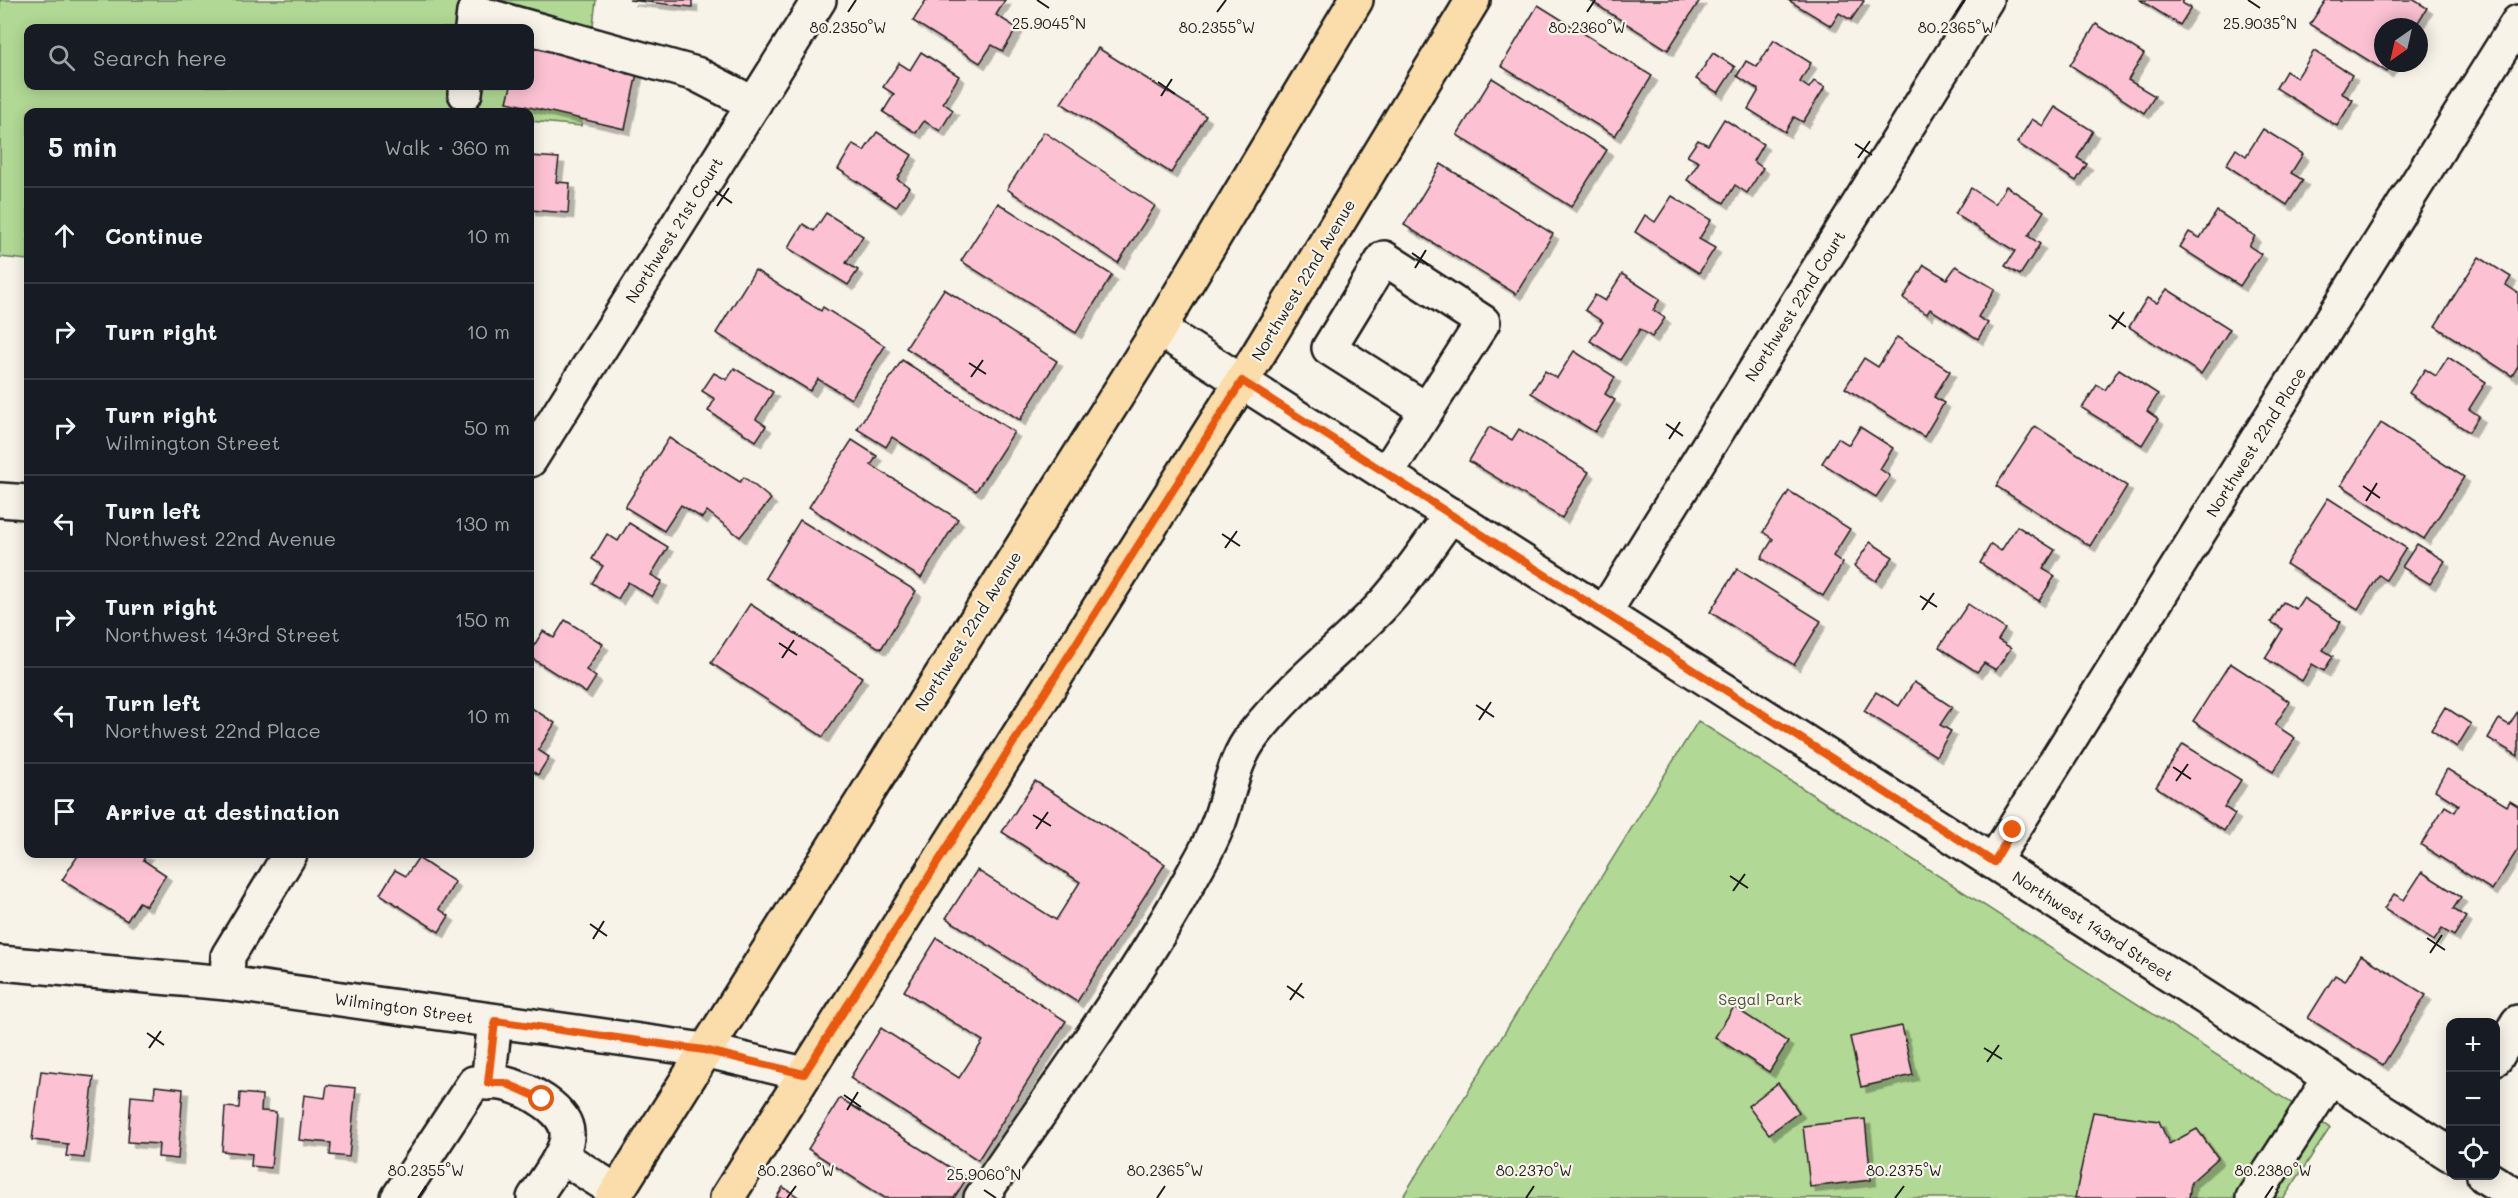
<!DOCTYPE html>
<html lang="en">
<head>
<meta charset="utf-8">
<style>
	body { margin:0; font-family:Mali,sans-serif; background:#242831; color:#f1f3f6 }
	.controls { position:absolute; right:18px; bottom:18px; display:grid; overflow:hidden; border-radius:12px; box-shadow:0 3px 15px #0003 }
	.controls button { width:54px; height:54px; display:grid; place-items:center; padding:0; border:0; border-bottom:2px solid #363941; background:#171b24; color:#f1f3f6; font:30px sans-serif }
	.compass { position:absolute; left:2374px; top:18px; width:54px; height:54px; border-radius:50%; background:#171b24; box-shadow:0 3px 15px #0003; rotate:214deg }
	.stop { position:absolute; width:18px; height:18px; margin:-14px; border:4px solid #ea580c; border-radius:50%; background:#fff }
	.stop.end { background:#ea580c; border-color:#fff; box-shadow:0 2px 6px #0008 }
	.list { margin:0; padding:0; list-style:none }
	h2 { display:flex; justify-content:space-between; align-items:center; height:78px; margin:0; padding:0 24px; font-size:26px }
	h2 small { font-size:20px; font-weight:400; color:#9ea1a6 }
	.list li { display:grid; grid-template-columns:39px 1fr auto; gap:18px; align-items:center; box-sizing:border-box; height:96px; padding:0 24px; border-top:2px solid #363941 }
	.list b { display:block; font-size:22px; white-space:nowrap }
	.list p { margin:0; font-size:20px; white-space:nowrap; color:#9ea1a6 }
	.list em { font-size:20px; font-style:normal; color:#9ea1a6 }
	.icon { flex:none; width:33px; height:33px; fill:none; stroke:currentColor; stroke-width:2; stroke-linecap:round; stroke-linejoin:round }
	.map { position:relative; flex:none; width:2518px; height:1198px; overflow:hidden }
	.search { position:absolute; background:#171b24; box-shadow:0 3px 15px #0003; left:24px; top:24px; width:510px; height:66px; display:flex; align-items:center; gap:15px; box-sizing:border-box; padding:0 21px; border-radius:12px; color:#9ea1a6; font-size:22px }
	.panel { position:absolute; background:#171b24; box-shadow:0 3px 15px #0003; left:24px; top:108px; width:510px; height:750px; border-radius:12px }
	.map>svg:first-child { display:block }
	.green { fill:#b1d894; stroke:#667a58; stroke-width:1.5; fill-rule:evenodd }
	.building { fill:#fcc2d3; stroke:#1c1c1c; stroke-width:1.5; filter:url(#shadow) }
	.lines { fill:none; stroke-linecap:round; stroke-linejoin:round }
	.minor-casing { stroke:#1c1c1c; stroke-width:38 }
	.major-casing { stroke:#1c1c1c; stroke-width:38 }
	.minor { stroke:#f7f3e8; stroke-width:33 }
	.major { stroke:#fbddab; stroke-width:33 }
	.route { stroke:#ea580c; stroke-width:8 }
	.ticks { fill:none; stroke:#1c1c1c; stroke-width:2 }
	.labels { text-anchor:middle; stroke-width:4.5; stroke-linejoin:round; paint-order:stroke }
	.street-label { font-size:16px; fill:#1c1c1c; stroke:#f7f3e8 }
	.park-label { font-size:16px; fill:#495440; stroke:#f7f3e8 }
	.ticks-label { font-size:15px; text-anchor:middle; fill:#1c1c1c; stroke:#f7f3e8; stroke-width:4.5; stroke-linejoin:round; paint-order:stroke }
</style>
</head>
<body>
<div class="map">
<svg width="2518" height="1198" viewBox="0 0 2518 1198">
	<defs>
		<filter id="shadow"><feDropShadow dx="5.5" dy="5.5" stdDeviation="0" flood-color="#0004"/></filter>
	</defs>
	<rect width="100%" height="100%" fill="#f7f3e8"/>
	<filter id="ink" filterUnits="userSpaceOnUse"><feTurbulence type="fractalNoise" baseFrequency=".0167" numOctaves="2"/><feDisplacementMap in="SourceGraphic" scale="12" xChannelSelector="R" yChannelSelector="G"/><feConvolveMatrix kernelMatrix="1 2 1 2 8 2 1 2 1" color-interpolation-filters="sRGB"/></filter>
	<g filter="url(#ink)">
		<g class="green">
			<path d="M0,0h596l-15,126 -51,-5v-9h-89l-27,-2 -1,2h-385v148l-28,-3zM28,28h502v58h-502z"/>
			<path d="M1698,721l632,407 -46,70h-882z"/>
		</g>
		<g class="building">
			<path d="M629,0h63v7z"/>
			<path d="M926,0h79l-9,15 21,13 -14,23 -11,-6 -12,18 -67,-42z"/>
			<path d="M1589,0h111l-32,50z"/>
			<path d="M1788,0h74l2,1 -13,19 -12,-7 -8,13z"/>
			<path d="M2140,0h44l-2,3 9,5 -11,17z"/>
			<path d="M2326,0h88l13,8 -12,19h-32v36h10l-6,9 -77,-48z"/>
			<path d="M1538,5l114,71 -37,60 -114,-70z"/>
			<path d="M2096,24l48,30 -16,26 27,16 -11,17 -74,-48z"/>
			<path d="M530,39l109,25 -14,65 -118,-27 4,-16h19z"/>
			<path d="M1774,40l37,23 -11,19 9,6 5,-7 11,6 -22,35 -9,-5 -9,15 -37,-23 11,-19 -22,-14 9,-15 11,6z"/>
			<path d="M1098,48l108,68 -35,57 -110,-70z"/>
			<path d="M2314,51l38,24 -11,18 12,7 -16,26 -61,-38 10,-17 11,7z"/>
			<path d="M921,52l38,24 -16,27 10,7 -13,21 -16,-10 -8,12 -33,-21 11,-18 -11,-7 16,-24 11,7z"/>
			<path d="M1713,53l22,14 -17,26 -22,-14z"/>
			<path d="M1492,78l115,72 -36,57 -114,-72z"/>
			<path d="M2055,107l38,24 -16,27 10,6 -11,17 -59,-38 15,-24 11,7z"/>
			<path d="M1724,119l39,25 -10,17 10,7 -16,25 -12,-8 -11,18 -37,-23 12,-18 -12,-6 11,-16 10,5z"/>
			<path d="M2263,129l40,25 -12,19 12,7 -16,25 -61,-40 10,-16 10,7z"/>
			<path d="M877,132l35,23 -15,24 12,8 -13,20 -58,-38 15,-25 11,7z"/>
			<path d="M1044,132l111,74 -37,57 -111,-74z"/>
			<path d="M530,156l29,2 -3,24 14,1 -2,30 -38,-3z"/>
			<path d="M1441,164l112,70 -37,60 -112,-69z"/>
			<path d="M2006,186l38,25 -16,25 12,8 -20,31 -15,-9 10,-15 -60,-37 16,-26 24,16z"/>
			<path d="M1672,196l39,24 -12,19 16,9 -16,25 -64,-41 10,-17 10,7z"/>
			<path d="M998,203l114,72 -36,58 -115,-72z"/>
			<path d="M2217,211l38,25 -6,10 12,8 -21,32 -60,-39 9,-15 11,6z"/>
			<path d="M826,213l37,23 -17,27 12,7 -10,15 -60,-37 15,-24 11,7z"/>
			<path d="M2479,257l32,20 -5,8 12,8v73l-6,10 -77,-50z"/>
			<path d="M1924,265l23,14 9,-13 39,23 -17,28 10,6 -10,16 -48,-30 -3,5 -24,-16z"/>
			<path d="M755,270l66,41 2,-4 62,39 -34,53 -33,-20 -8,12 -94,-58z"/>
			<path d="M1622,274l38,25 -7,11 12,8 -13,19 -12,-8 -20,31 -30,-19 13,-19 -18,-12 10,-15 10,6z"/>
			<path d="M944,289l113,72 -37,59 -114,-72z"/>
			<path d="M2167,289l63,40 -29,45 -72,-47 18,-29 10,5z"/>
			<path d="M1897,337l53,34 -16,26 10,6 -20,34 -79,-49 19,-30 14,9z"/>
			<path d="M1574,351l41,26 -10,17 10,6 -20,32 -64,-39 14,-22 12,7z"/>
			<path d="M2448,357l38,25 -17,27 10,7 -10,16 -60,-39 16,-24 11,7z"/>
			<path d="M902,360l112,72 -38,59 -84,-54 -6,10 -29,-18z"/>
			<path d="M734,368l39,24 -17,27 10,7 -10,15 -48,-30 7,-12 -13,-8 12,-18 13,7z"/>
			<path d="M2119,369l39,25 -11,17 11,8 -16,26 -60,-37 15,-23 8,5z"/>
			<path d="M2381,423l83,54 -40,62 -83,-54z"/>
			<path d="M2035,426l92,60 -37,60 -94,-60z"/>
			<path d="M1489,427l23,13 7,-11 70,43 -27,46 -93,-57z"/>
			<path d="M1860,427l33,21 -13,21 10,7 -14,21 -54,-34 16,-25 11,7z"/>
			<path d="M669,438l71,44 4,-5 27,22 -31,38 -33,-26 -5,7 -21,-13 -17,26 -39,-24z"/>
			<path d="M852,440l25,16 -6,9 87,54 -37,59 -112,-71z"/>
			<path d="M1789,491l61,38 -17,27 10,7 -20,33 -62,-38 12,-19 -10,-7z"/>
			<path d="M2328,498l78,50 -20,32 -7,-5 -21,34 -72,-45z"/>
			<path d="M800,520l116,71 -35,58 -116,-71z"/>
			<path d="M629,523l39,24 -17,28 11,6 -10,16 -24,-15 -10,17 -26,-16 11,-17 -11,-7 15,-25 11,7z"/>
			<path d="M2017,526l38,24 -12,19 12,7 -16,25 -59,-38 11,-19 10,7z"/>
			<path d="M1870,542l23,15 -17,24 -22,-15z"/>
			<path d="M2417,544l28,17 -15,23 -28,-17z"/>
			<path d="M1737,569l84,52 -27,44 -84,-53z"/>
			<path d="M2303,598l38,24 -18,28 10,6 -9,15 -12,-7 -10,17 -37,-23 18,-29 -12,-7 12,-20 13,7z"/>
			<path d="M750,604l112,73 -39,60 -112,-74z"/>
			<path d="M1968,604l37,25 -7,11 13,8 -15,22 -12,-7 -7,9 -38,-25z"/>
			<path d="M565,620l38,24 -17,26 10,7 -10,16 -56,-36v-5l13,-21 11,7z"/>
			<path d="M2230,663l60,39 -15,23 20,13 -22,34 -80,-51z"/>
			<path d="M1914,682l38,25 -12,18 11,6 -15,25 -72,-45 12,-19 23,14z"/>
			<path d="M530,707l25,16 -17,27 11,7 -11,18 -8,-6z"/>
			<path d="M2445,707l26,17 -14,23 -26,-17z"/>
			<path d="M2518,711v45l-30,-18 11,-19 10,6z"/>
			<path d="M2183,744l58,36 -17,27 11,7 -11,17 -68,-44z"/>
			<path d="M2447,769l60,37 3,-5 8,5v43l-26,41 -71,-45 24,-39 10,6 4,-7 -24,-15z"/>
			<path d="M1035,781l130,83 -88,138 -131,-84 31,-48 79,50 24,-38 -78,-50z"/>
			<path d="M79,854h68l-4,6 23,15 -20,31 -7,-4 -12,19 -65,-41z"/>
			<path d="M418,858l37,24 -16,27 10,7 -10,16 -59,-38 15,-24 11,6z"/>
			<path d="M2422,872l39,25 -8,12 13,8 -12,19 -12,-7 -8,12 -50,-32 10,-15 10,6z"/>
			<path d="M937,938l129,83 -88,139 -128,-82 31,-50 78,50 24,-37 -79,-50z"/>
			<path d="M2361,955l65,40 -43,70 -75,-47 27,-43 10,6z"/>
			<path d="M1734,1007l54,35 -19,30 -54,-35z"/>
			<path d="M1902,1026l11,49 -52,12 -11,-50z"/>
			<path d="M41,1071l53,6 -10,81 -18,-2 2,-12 -36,-4z"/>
			<path d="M1778,1083l21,29 -30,22 -21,-28z"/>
			<path d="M327,1085l29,3 -7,69 -19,-2 1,-12 -32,-3 5,-45 21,3z"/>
			<path d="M155,1086l28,3 -5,70 -20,-2 1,-13 -31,-2 3,-46 23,2z"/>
			<path d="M240,1093l22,2 -1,16 15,1 -5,56 -20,-2 1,-12 -30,-3 3,-44 14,1z"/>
			<path d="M840,1098l127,80 -13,20h-69l-77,-49z"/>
			<path d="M2093,1112l66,9 10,23 28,-15 21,29 -27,24 -2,16h-114z"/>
			<path d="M1865,1119l6,61 -61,7 -7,-61z"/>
			<path d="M783,1187l17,11h-24z"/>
		</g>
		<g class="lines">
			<defs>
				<g id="minor">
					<path d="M472,28l2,-16 222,62 58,30"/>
					<path d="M465,93l1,-7"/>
					<path d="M1159,329l1291,825"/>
					<path d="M530,460l289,-460"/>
					<path d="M1386,474l97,-152 -99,-64 -55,90 98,62"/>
					<path d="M0,500l28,2"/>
					<path d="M1604,613l382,-613"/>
					<path d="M1993,862l525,-840"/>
					<path d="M0,963l227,20 477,67 100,24"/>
					<path d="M227,983l1,-27 62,-102"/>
					<path d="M2496,1058l22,-36"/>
					<path d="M488,1083l7,-62"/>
					<path d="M561,1156l56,36"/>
					<path d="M2484,1176l34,21"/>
					<path d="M398,1198l76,-115c10,0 22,-2 32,1 21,5 60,25 61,49 2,18 -23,49 -33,65"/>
					<path d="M981,1198c74,-109 153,-214 216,-331 8,-14 16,-30 22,-45 11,-30 14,-62 35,-88 36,-46 84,-83 125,-125 27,-28 49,-63 72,-94"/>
					<path d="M2253,1198l78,-121"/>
				</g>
				<g id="major">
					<path d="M613,1198l546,-869 197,-329"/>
					<path d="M727,1198l515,-817 231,-381"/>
				</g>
			</defs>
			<use href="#minor" class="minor-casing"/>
			<use href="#major" class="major-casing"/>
			<use href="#minor" class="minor"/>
			<use href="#major" class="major"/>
		</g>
	</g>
	<g class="lines" filter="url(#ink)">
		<path class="route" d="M542,1099l-37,-16h-17l7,-62 209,29 100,24 438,-693 752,481 19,-32"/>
	</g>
	<path class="ticks" d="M1037,0l12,8M2248,0l12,8M848,12l8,-12M1217,12l9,-12M1587,12l8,-12M1956,12l9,-12M1158,82l17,12M1161,96l11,-17M1855,144l17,11M1858,158l12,-17M715,191l17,12M717,206l12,-18M1412,253l17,12M1415,268l11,-18M2109,315l17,12M2112,329l12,-17M969,363l17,11M971,377l12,-17M1666,424l17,12M1669,439l11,-17M2363,486l17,12M2366,501l11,-18M1222,534l18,12M1225,548l12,-17M1920,596l17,11M1922,610l12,-17M779,643l18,12M782,658l12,-18M1476,705l18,12M1479,720l12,-18M2173,767l18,12M2176,781l12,-17M1033,815l18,11M1036,829l12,-17M1730,876l18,12M1733,891l12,-17M590,924l17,12M2427,938l18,12M593,939l11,-18M2430,953l12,-18M1287,986l17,12M1290,1000l12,-17M147,1033l17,12M149,1048l12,-17M1984,1048l18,11M1987,1062l12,-17M844,1095l17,12M847,1110l11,-18M984,1190l12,8M418,1198l8,-12M787,1198l9,-12M1157,1198l8,-12M1526,1198l8,-12M1895,1198l9,-12M2265,1198l8,-12"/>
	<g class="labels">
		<g class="street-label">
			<text transform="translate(674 230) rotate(-58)" y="6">Northwest 21st Court</text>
			<text transform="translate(1303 280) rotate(-59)" y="6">Northwest 22nd Avenue</text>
			<text transform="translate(1795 306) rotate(-58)" y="6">Northwest 22nd Court</text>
			<text transform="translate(2256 442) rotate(-58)" y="6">Northwest 22nd Place</text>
			<text transform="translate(968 631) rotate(-58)" y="6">Northwest 22nd Avenue</text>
			<text transform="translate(2093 926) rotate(33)" y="6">Northwest 143rd Street</text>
			<text transform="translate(404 1008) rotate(8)" y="6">Wilmington Street</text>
		</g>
		<g class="park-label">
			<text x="1760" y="1005">Segal Park</text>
		</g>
	</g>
	<g class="ticks-label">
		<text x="1049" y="29">25.9045°N</text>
		<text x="2260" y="29">25.9035°N</text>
		<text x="848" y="33">80.2350°W</text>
		<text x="1217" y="33">80.2355°W</text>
		<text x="1587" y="33">80.2360°W</text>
		<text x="1956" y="33">80.2365°W</text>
		<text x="426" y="1176">80.2355°W</text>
		<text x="796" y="1176">80.2360°W</text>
		<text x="1165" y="1176">80.2365°W</text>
		<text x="1534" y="1176">80.2370°W</text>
		<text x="1904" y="1176">80.2375°W</text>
		<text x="2273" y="1176">80.2380°W</text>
		<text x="984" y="1180">25.9060°N</text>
	</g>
</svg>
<div class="controls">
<button>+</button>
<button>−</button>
<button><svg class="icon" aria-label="locate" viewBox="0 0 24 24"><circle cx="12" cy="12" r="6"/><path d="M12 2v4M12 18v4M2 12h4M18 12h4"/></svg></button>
</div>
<svg class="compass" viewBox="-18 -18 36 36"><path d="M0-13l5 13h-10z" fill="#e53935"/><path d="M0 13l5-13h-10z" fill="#9ea1a6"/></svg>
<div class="stop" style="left:542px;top:1099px"></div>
<div class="stop end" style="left:2013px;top:830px"></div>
<div class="search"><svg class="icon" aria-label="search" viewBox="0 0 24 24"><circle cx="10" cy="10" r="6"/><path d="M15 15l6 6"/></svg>Search here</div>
<section class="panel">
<h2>5 min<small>Walk · 360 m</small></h2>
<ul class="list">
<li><svg class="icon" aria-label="ahead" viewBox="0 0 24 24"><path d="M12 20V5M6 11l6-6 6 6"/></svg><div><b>Continue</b></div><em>10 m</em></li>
<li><svg class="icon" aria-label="right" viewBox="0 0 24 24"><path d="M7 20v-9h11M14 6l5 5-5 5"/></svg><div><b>Turn right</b></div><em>10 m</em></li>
<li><svg class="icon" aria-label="right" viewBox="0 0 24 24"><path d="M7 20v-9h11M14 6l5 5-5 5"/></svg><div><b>Turn right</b><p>Wilmington Street</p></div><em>50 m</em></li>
<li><svg class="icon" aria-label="left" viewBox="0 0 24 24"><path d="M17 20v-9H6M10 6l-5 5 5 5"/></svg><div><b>Turn left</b><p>Northwest 22nd Avenue</p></div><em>130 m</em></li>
<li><svg class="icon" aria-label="right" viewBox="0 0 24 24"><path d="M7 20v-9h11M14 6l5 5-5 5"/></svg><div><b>Turn right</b><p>Northwest 143rd Street</p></div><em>150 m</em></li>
<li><svg class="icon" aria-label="left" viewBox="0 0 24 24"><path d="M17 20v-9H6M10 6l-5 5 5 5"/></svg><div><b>Turn left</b><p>Northwest 22nd Place</p></div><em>10 m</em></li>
<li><svg class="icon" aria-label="arrive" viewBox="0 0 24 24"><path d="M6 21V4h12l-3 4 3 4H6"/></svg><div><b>Arrive at destination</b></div></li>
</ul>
</section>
</div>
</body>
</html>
